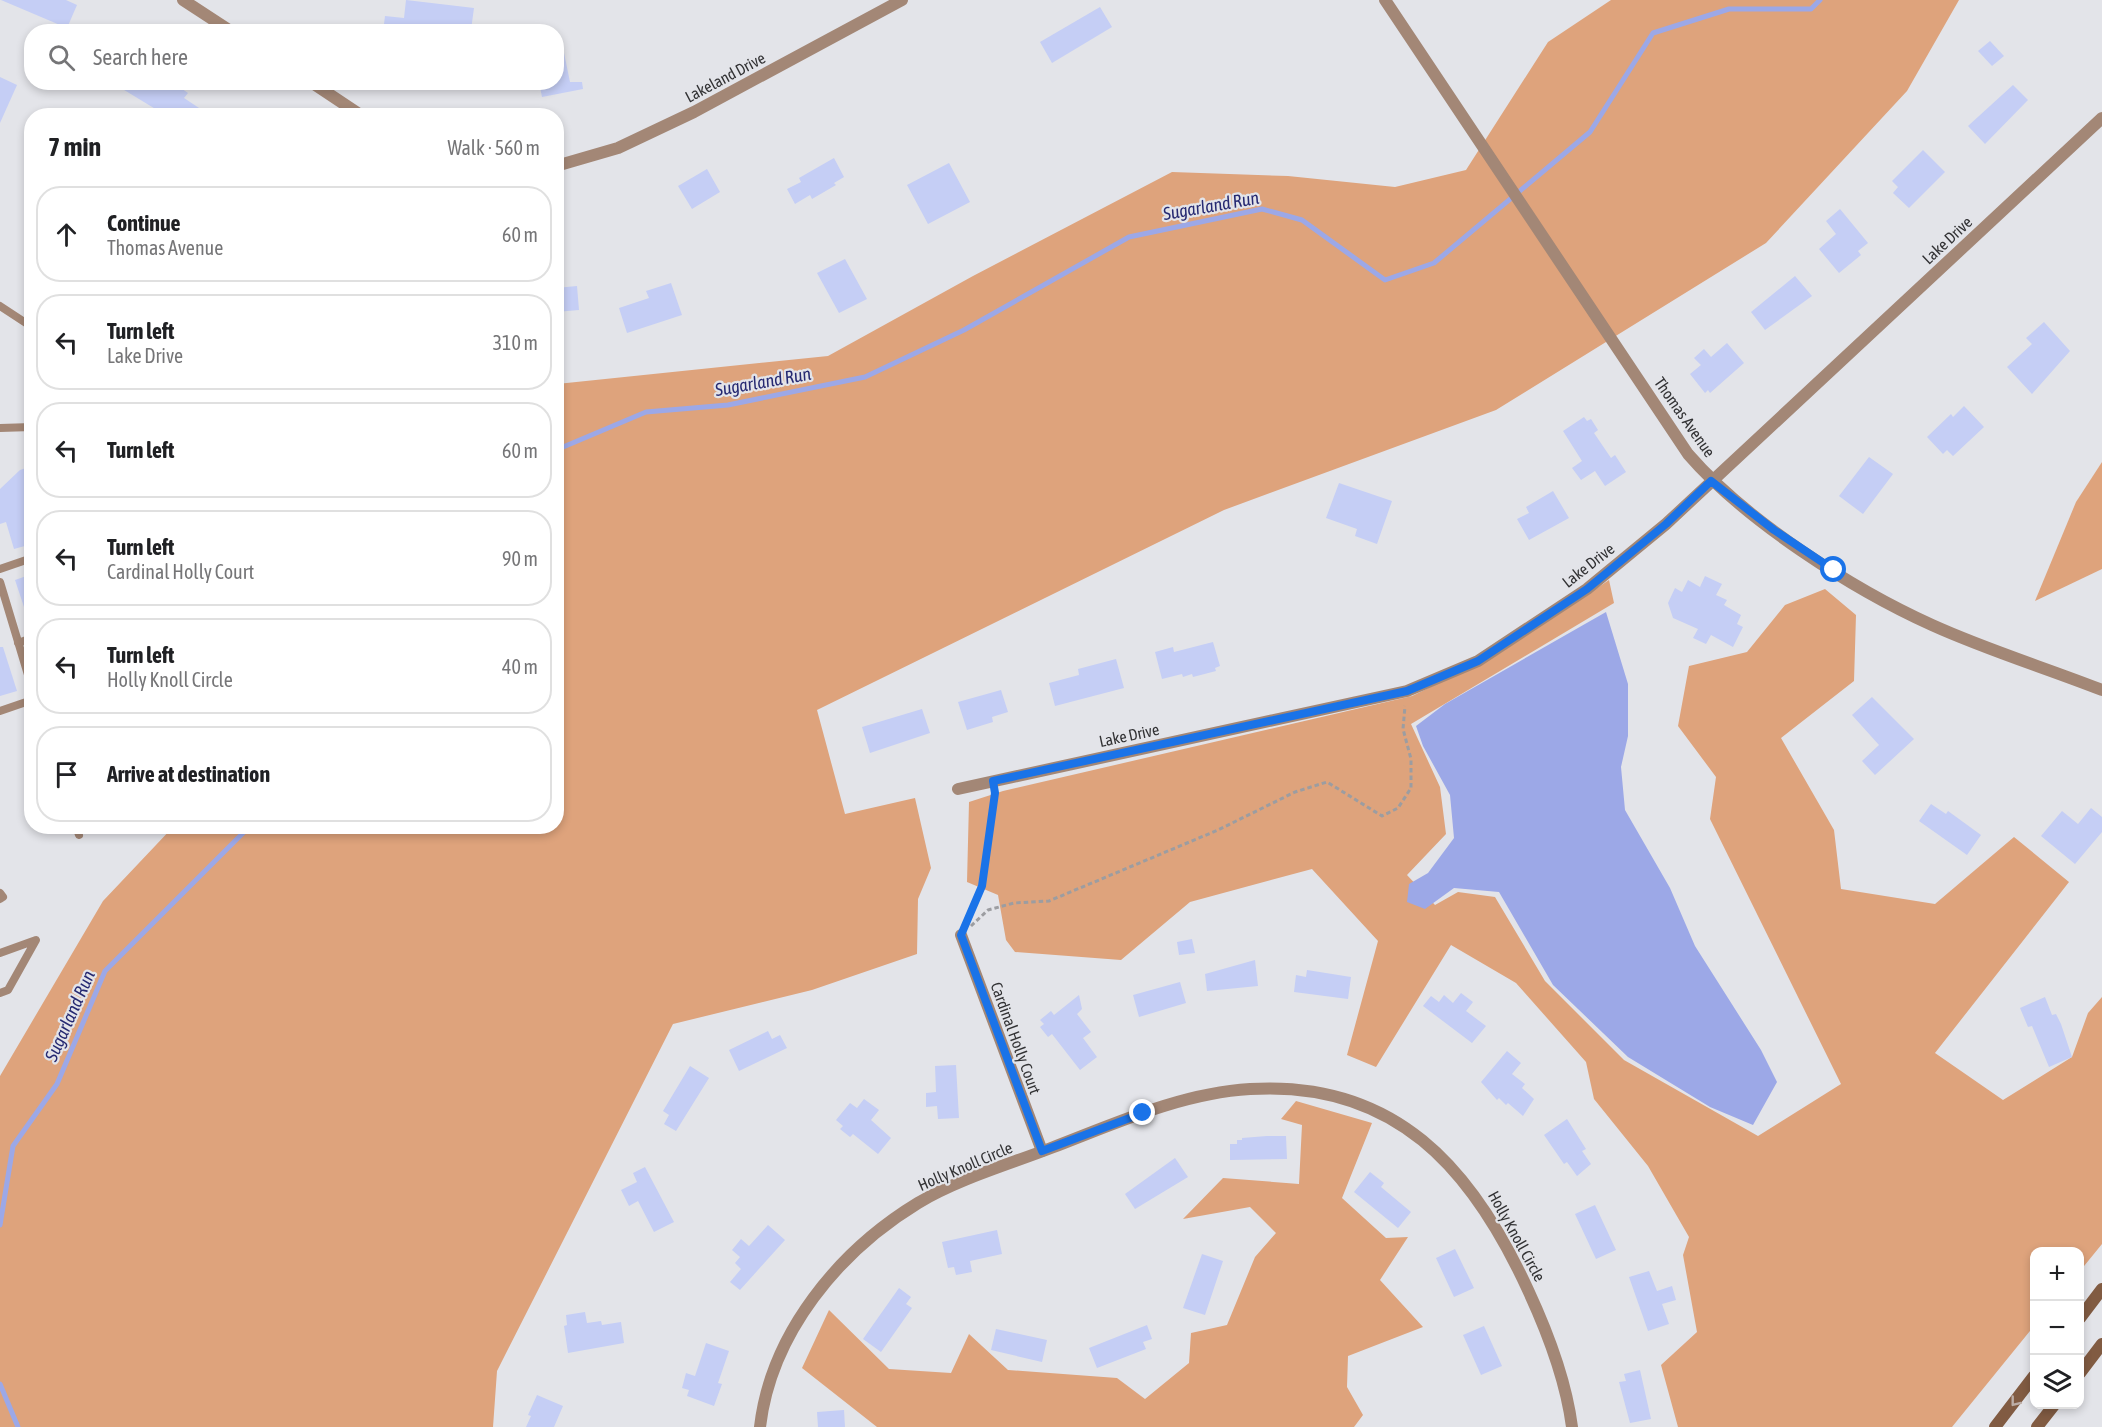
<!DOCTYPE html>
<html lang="en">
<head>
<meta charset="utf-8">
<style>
	body { margin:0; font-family:"Asap Condensed",sans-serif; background:#f2f2f2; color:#202124 }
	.controls { position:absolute; right:18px; bottom:18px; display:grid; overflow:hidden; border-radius:12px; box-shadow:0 3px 9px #0003 }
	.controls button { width:54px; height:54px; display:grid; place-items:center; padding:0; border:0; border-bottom:2px solid #e0e0e0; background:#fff; color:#202124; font:30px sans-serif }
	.stop { position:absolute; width:18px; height:18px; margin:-14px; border:4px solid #1a73e8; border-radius:50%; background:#fff }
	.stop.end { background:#1a73e8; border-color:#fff; box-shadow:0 2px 6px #0008 }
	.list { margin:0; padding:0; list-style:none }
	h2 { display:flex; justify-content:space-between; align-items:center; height:78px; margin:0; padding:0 24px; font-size:26px }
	h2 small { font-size:20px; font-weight:400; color:#757577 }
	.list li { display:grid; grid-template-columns:39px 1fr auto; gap:18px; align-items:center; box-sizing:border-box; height:96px; margin:0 12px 12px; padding:0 12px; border:2px solid #e0e0e0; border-radius:24px }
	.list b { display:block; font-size:22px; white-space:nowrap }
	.list p { margin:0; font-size:20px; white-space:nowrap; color:#757577 }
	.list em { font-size:20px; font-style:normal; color:#757577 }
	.icon { flex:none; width:33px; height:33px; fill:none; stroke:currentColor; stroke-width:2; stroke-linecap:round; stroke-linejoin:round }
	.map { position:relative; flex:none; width:2102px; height:1427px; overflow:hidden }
	.search { position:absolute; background:#fff; box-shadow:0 3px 9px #0003; left:24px; top:24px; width:540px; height:66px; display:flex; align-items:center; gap:15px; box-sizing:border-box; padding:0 21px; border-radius:24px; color:#757577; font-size:22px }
	.panel { position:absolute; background:#fff; box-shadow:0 3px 9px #0003; left:24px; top:108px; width:540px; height:726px; border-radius:24px }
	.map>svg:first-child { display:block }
	.green { fill:#dea37c }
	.water { fill:#9ca8e7 }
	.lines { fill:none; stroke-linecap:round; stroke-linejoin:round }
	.stream { stroke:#9ca8e7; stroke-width:5 }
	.building { fill:#c5cef5 }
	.path { stroke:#9c9da1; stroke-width:3; stroke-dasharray:4.5 3; stroke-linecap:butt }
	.lane { stroke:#a38776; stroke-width:8 }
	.street { stroke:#a38776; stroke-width:12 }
	.secondary { stroke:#815b42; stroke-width:12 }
	.oneway { stroke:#bcada6 }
	.route { stroke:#1a73e8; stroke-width:8 }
	.labels { text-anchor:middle; stroke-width:4.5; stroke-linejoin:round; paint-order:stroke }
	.street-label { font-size:16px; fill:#323234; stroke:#e3e4e9 }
	.water-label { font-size:18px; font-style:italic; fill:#262971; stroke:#e3e4e9 }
</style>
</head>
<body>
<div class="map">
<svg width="2102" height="1427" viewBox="0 0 2102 1427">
	<rect width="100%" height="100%" fill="#e3e4e9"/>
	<g class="green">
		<path d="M1611,0h348l-52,91 -141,152 -270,167 -272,100 -407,200 28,104 70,-16 16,70 -13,31 -1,55 -105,36 -139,34 -176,347 -4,56h-493v-351l103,-175 70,-74 383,-1 1,-442 271,-28 145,-80 199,-104 116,4 107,11 71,-17 82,-128z"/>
		<path d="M2102,462v107l-67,32 41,-99z"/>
		<path d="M1609,580l5,23 -203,121 29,63 6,47 -39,41 28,30 23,-13 37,5 50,84 79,79 134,76 83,-52 -131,-265 6,-42 -38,-51 11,-60 58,-14 38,-47 40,-16 31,26 -2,66 -73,57 53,92 7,59 94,15 79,-67 55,45 -134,171 68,47 69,-43 16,-44 14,-16v247l-22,27v-19h-46v74l-82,101h-274l-17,-62 36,-33 -14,-77 6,-18 -41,-71 -54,-67 -8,-37 -70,-79 -65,-38 -75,122 -29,-12 31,-114 -66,-72 -122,33 -69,58 -106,-8 -9,-12 -8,-45 -31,-13 2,-80 34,-11 409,-95 85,-41z"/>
		<path d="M1296,1101l76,22 -30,75 44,40 22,-1 -28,43 43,47 -75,29 -1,31 16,28 -9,12h-477l-75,-59 27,-58 60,59 62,4 18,-39 39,36 109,8 28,21 44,-36 2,-30 36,-8 28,-68 21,-24 -26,-26 -67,12 40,-41 76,6 3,-59 -21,-6z"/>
	</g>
	<path class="water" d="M1606,612l22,72v52l-7,31 4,43 45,78 25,58 66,104 16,32 -24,43 -43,-18 -82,-50 -75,-72 -54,-93 -45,-4 -29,21 -18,-7 2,-18 19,-11 26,-35 -4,-43 -27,-49 -7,-20 29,-22z"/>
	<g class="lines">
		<g class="stream">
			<path d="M556,450l90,-38 82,-7 137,-28 99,-47 165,-93 133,-28 40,11 83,60 49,-17 156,-131 63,-99 76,-24h82l9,-9"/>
			<path d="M0,1225l13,-79 44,-62 48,-113 145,-145"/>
			<path d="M0,1384l18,43"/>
		</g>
	</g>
	<g class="building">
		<path d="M1,0h65l11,5 -10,23z"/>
		<path d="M406,0l68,8 -3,22 -55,-4 -1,6h-32l2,-16 19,2z"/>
		<path d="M1100,7l12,20 -60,36 -12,-21z"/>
		<path d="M1990,41l14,15 -12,10 -14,-15z"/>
		<path d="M563,48l7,34h12l1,7 -41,8 -3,-15h17v-33z"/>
		<path d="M0,77l17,8 -17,38z"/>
		<path d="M111,82h61l16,11 -4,5 27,18h-44z"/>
		<path d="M2013,85l15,15 -43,44 -17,-18z"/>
		<path d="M1923,150l22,22 -36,36 -16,-15 5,-6 -6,-6z"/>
		<path d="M834,158l10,19 -10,6 2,2 -24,14 -2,-4 -15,9 -8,-15 14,-7 -2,-4z"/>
		<path d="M949,163l21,39 -42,22 -21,-39z"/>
		<path d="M707,169l13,23 -28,17 -14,-23z"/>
		<path d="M1840,209l28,34 -10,8 3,4 -22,18 -20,-24 17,-15 -10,-13z"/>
		<path d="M845,259l22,40 -28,14 -22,-40z"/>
		<path d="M1795,276l17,20 -47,34 -14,-18z"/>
		<path d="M671,283l11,32 -55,18 -8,-25 30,-10 -3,-7z"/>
		<path d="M577,286l2,24 -23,2v-24z"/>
		<path d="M2044,322l26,29 -38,43 -25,-27 25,-23 -6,-6z"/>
		<path d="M1727,343l17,20 -34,30 -2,-3 -3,3 -15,-19 11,-9 -7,-7 10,-9 7,8z"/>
		<path d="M1964,406l20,21 -31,29 -6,-6 -4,4 -16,-17 24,-23 2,3z"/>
		<path d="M1584,417l3,4 4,-2 7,11 -4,3 17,25 4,-3 11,17 -21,14 -10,-15 -14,9 -9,-12 10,-7 -19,-30z"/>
		<path d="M1869,457l24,17 -30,40 -24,-18z"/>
		<path d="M32,466v78l-18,5 -8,-27 -6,2v-35l20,-19z"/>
		<path d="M1339,483l53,18 -15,43 -22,-8 2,-7 -31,-11z"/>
		<path d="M1553,491l16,27 -40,22 -12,-21 12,-6 -3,-6z"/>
		<path d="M32,574v48h-3l-14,-42z"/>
		<path d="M1705,576l17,8 -6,11 11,5 -3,5 17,10 -4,9 6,3 -10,20 -22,-12 -5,9 -13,-6 5,-9 -25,-11 -5,-15 7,-15 7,4 6,-12 12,7z"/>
		<path d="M1213,642l7,24 -5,2 1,3 -23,6 -1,-3 -9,3 -1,-3 -20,5 -7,-27 18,-5 1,5z"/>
		<path d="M0,647h3l14,44 -17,5z"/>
		<path d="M1116,659l8,29 -69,18 -6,-23 30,-8 -1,-6z"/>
		<path d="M1001,690l7,22 -16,5 1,5 -26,8 -9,-28z"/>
		<path d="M1872,697l42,42 -39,36 -13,-14 17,-16 -27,-30z"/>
		<path d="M922,709l8,24 -60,20 -8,-26z"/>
		<path d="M1931,804l15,10 2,-3 33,24 -14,20 -48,-34z"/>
		<path d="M2091,808l11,9v15l-27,32 -34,-28 21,-25 16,13z"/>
		<path d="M1192,939l3,14 -16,2 -2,-13z"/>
		<path d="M1255,960l3,26 -51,5 -2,-17z"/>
		<path d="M1307,970l44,7 -3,22 -54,-7 2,-17 10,2z"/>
		<path d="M1180,982l6,21 -47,14 -6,-22z"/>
		<path d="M1461,993l12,9 -7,9 20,15 -14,17 -49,-37 8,-10 8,6 5,-7 9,8z"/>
		<path d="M1079,995l3,14 -5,5 14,18 -8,6 14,19 -17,13 -28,-36 -4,3 -8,-10 4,-3 -4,-4 11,-9 3,4z"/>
		<path d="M2045,997l7,18 4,-1 5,10 11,33 -23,10 -17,-41 -4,1 -8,-19z"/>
		<path d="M768,1031l4,8 8,-4 7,13 -48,23 -10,-21z"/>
		<path d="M1507,1051l14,12 -9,11 13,10 -3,4 12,11 -11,17 -15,-13 -2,2 -7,-7 -2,2 -16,-18z"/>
		<path d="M956,1065l3,53 -21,1 -1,-13 -11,1v-14l10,-1 -1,-26z"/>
		<path d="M690,1066l19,12 -33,53 -12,-7 5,-9 -6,-4z"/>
		<path d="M864,1099l15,11 -8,10 20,18 -13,16 -25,-20 -3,3 -10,-8 3,-3 -7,-6 14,-17 7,5z"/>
		<path d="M1567,1119l19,30 -4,2 9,13 -14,12 -10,-14 -3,2 -20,-29z"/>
		<path d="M1267,1136h19l1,23 -57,1v-16h7v-4h5v-2z"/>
		<path d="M1175,1158l13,19 -53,32 -10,-15z"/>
		<path d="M645,1167l29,55 -20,10 -16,-31 -9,5 -8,-16 16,-8 -4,-9z"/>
		<path d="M1370,1172l14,11 -3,4 30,25 -13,16 -44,-36z"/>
		<path d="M1595,1205l21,45 -20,9 -21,-45z"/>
		<path d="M768,1225l17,15 -45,50 -10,-8 11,-13 -6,-6 5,-6 -8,-7 9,-11 8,7z"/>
		<path d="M997,1230l5,24 -32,7 2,11 -16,3 -2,-8 -6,1 -6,-26z"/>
		<path d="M1455,1249l19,39 -20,9 -18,-39z"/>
		<path d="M1202,1254l21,7 -18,54 -22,-7z"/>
		<path d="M1649,1271l8,20 15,-5 4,14 -14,4 7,20 -21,7 -19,-54z"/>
		<path d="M899,1288l12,9 -5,7 6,4 -31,44 -18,-13z"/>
		<path d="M585,1312l2,11 14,-2 1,4 19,-3 3,21 -56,10 -4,-27 3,-1 -1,-10z"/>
		<path d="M1147,1325l5,14 -9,3 3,7 -49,19 -8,-20z"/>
		<path d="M1484,1326l18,40 -21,9 -18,-40z"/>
		<path d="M996,1329l51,11 -5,22 -51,-12z"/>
		<path d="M706,1343l23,8 -11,32 4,1 -8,22 -27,-10 2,-6 -7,-2 4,-15 9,3z"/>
		<path d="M1640,1370l11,49 -21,4 -11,-41 7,-1 -2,-7z"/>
		<path d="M537,1395l26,11 -9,21h-28l5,-11 -3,-1z"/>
		<path d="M844,1410l1,17h-27l-1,-15z"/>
	</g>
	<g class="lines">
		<g class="path">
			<path d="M966,922l16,-36 13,-91"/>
			<path d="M971,926l17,-16 26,-7 35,-2 169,-71 77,-38 32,-10 55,34 16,-8 13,-20v-29l-8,-30 2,-23"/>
		</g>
		<g class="lane">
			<path d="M0,306l32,21"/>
			<path d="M0,428l32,-1"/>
			<path d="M0,569l32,-11"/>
			<path d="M0,582l32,106"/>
			<path d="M18,643l14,-5"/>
			<path d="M0,711l32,-11"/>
			<path d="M76,826l3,9"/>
			<path d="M0,893l3,4 -3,2"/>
			<path d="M0,953l36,-13 -28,50 -8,3"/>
		</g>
		<g class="street">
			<path d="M183,0l49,32"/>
			<path d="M1385,0l303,454c57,66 164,135 244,171 55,25 114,43 170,65"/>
			<path d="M311,82l51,34"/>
			<path d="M556,166l62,-18 76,-36 208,-112"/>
			<path d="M958,789l449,-98 71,-30 109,-72 79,-65 436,-406"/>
			<path d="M961,935l81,216"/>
			<path d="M760,1427c11,-94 79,-176 158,-224 40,-24 89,-38 133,-55 63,-24 130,-55 199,-59 145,-9 222,79 278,201 20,43 38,90 44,137"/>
		</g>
		<g class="secondary">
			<path d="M2080,1318l22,-29"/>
			<path d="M2080,1373l22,-29"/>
			<path d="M1995,1427l39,-51"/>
			<path d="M2037,1427l18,-23"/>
		</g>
	</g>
	<defs><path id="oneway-chevron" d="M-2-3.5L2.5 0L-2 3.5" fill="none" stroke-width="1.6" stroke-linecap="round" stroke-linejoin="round" transform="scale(1.5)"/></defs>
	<use class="oneway" href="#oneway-chevron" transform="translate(2015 1402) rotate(128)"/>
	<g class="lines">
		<path class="route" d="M1143,1113l-101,38 -81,-216 21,-49 13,-93 -2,-12 414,-90 71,-30 109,-72 79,-65 45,-43 63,49 60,40"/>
	</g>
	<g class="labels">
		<g class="street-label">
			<text transform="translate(725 77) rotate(-28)" y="6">Lakeland Drive</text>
			<text transform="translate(1947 240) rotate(-43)" y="6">Lake Drive</text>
			<text transform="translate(1685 417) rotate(55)" y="6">Thomas Avenue</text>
			<text transform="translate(1588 565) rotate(-38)" y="6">Lake Drive</text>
			<text transform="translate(1129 735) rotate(-12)" y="6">Lake Drive</text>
			<text transform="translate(1016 1038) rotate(70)" y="6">Cardinal Holly Court</text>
			<text transform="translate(965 1166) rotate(-23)" y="6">Holly Knoll Circle</text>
			<text transform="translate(1517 1236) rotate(61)" y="6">Holly Knoll Circle</text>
		</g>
		<g class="water-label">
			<text transform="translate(1211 206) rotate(-10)" y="6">Sugarland Run</text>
			<text transform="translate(763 382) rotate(-10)" y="6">Sugarland Run</text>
			<text transform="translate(70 1016) rotate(-66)" y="6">Sugarland Run</text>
		</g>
	</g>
</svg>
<div class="controls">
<button>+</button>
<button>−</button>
<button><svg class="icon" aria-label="layers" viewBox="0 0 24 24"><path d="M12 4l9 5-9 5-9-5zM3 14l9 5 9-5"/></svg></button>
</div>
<div class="stop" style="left:1834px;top:570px"></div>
<div class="stop end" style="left:1143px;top:1113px"></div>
<div class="search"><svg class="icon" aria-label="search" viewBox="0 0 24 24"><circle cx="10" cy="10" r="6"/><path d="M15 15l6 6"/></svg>Search here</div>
<section class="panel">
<h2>7 min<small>Walk · 560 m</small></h2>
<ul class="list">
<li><svg class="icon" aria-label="ahead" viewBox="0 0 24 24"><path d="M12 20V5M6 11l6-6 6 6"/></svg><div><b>Continue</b><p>Thomas Avenue</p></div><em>60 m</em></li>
<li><svg class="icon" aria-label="left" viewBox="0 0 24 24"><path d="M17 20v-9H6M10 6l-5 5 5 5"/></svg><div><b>Turn left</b><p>Lake Drive</p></div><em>310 m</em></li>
<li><svg class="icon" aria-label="left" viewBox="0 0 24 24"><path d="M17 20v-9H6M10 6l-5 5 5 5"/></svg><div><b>Turn left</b></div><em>60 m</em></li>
<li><svg class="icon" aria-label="left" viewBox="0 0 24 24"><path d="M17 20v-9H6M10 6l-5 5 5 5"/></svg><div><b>Turn left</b><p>Cardinal Holly Court</p></div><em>90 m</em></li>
<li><svg class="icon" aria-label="left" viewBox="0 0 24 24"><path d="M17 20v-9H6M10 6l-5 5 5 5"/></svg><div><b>Turn left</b><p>Holly Knoll Circle</p></div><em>40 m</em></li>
<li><svg class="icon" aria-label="arrive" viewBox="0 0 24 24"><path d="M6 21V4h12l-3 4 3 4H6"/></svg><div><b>Arrive at destination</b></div></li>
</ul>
</section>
</div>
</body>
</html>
